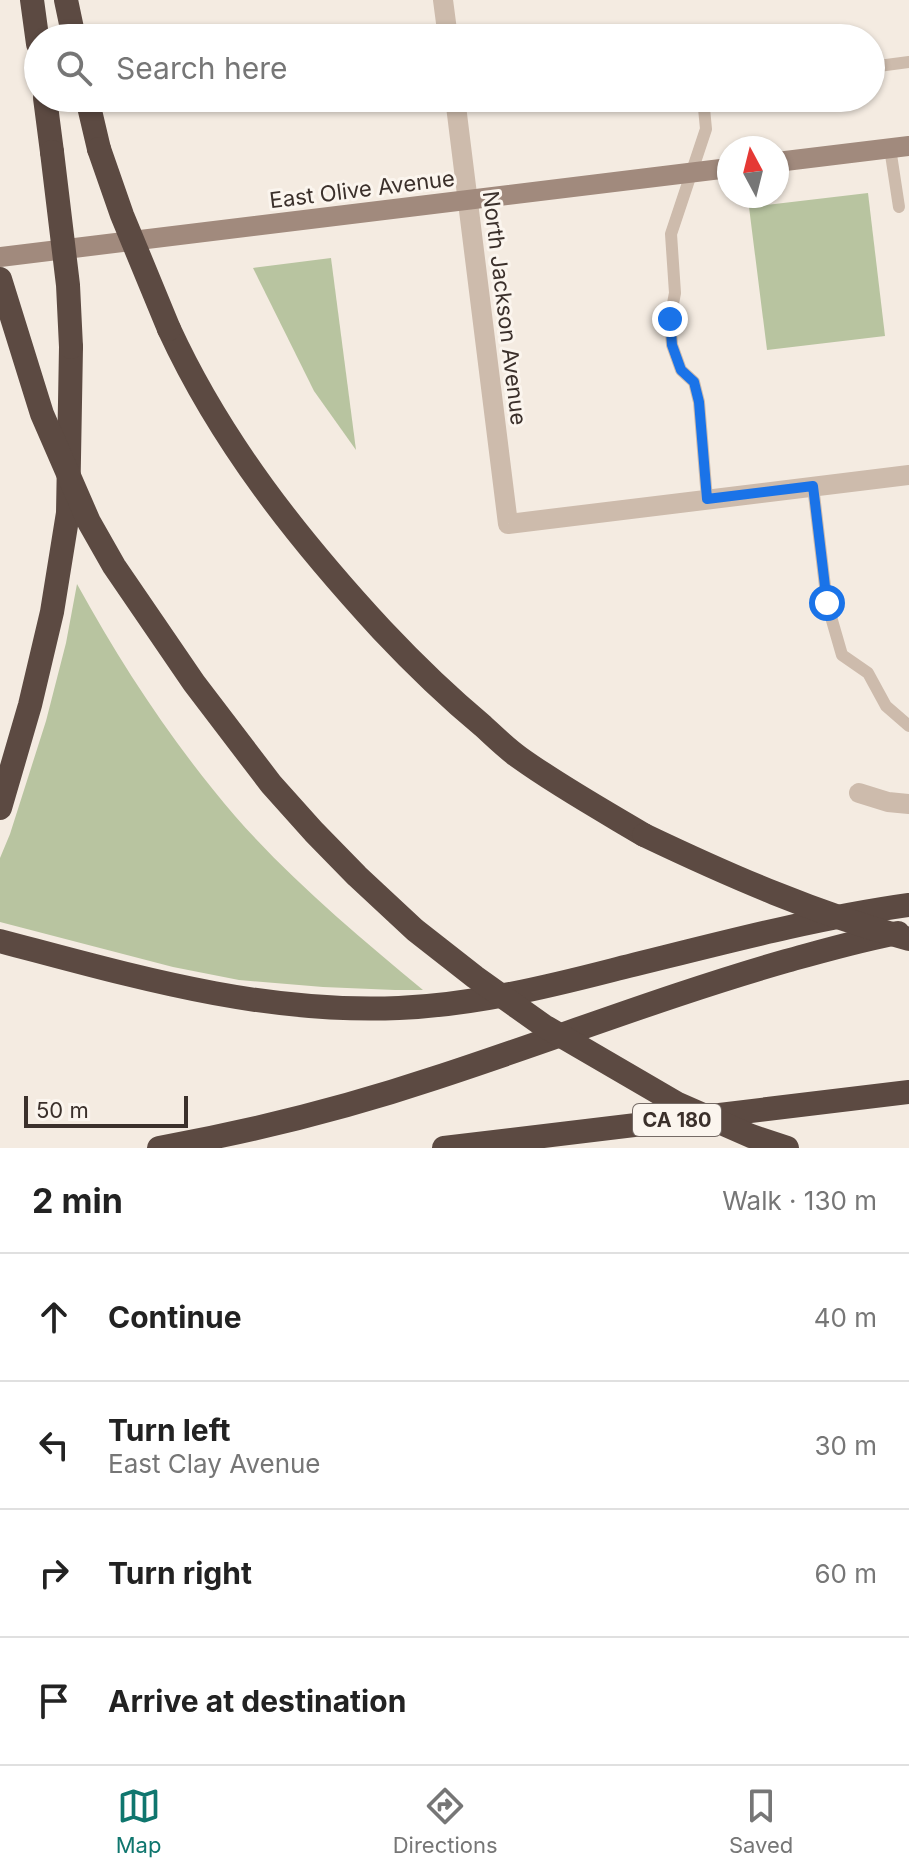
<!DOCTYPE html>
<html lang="en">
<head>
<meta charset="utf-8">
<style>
	body { margin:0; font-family:Inter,sans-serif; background:#f6f6f6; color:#222 }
	.compass { position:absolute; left:717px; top:136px; width:72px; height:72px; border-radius:50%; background:#fff; box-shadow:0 2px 6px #0004; rotate:353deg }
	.scale { position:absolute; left:24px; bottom:20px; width:164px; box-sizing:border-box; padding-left:8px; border:4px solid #3b302b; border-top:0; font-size:22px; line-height:28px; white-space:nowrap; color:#3b302b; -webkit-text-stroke:6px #fbf5ee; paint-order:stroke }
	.stop { position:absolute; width:24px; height:24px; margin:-18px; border:6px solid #1a73e8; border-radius:50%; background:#fff }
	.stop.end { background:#1a73e8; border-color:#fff; box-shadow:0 2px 8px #0008 }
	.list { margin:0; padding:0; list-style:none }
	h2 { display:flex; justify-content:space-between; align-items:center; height:104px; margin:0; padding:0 32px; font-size:34px }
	h2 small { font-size:26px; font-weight:400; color:#767676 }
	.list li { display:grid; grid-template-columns:52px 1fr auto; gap:24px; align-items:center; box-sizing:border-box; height:128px; padding:0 32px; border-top:2px solid #e0e0e0 }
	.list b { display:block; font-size:30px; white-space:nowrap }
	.list p { margin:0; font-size:26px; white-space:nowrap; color:#767676 }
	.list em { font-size:26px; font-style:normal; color:#767676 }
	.icon { flex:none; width:44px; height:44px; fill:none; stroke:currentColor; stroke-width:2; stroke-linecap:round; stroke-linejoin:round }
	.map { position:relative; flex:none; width:909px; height:1148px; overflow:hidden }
	.search { position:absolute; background:#fff; box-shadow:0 2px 6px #0004; left:24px; right:24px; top:24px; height:88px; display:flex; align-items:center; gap:20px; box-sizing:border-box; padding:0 28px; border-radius:44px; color:#767676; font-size:30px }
	.sheet { height:616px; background:#fff }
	nav { display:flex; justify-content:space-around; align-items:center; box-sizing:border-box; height:112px; border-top:2px solid #e0e0e0; background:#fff; font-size:22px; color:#767676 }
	nav a { display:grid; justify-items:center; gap:4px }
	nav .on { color:#0f766e }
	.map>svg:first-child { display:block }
	.green { fill:#b8c4a0 }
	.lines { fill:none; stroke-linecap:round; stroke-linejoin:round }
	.lane { stroke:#cdbbac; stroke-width:12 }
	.street { stroke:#cdbbac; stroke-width:20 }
	.secondary { stroke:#a18a7d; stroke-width:20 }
	.highway { stroke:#5c4a42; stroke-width:24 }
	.highway-bridge { stroke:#5c4a42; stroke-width:24 }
	.route { stroke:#1a73e8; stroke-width:10 }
	.labels { text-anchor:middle; stroke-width:6; stroke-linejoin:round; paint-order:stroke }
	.shield { fill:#fbf5ee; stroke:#756b66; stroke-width:2 }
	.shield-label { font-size:20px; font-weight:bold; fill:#3b302b }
	.street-label { font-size:22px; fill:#3b302b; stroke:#fbf5ee }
</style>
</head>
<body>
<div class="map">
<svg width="909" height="1148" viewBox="0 0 909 1148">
	<rect width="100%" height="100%" fill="#f4ebe1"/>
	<g class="green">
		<path d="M868,193l17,143 -118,14 -18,-143z"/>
		<path d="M331,258l25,192 -42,-59 -61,-123z"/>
		<path d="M77,584c45,82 97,161 158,232 56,64 122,119 188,174h-28l-72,-3 -84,-7 -66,-13 -173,-45v-64l10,-24 36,-113 20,-78z"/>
	</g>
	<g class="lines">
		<g class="lane">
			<path d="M871,67l38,-5"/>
			<path d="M703,98l3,31 -35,105 4,59 -5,26 2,26 9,25 13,12 5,20 8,97"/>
			<path d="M890,148l9,59"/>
			<path d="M813,486l14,117 15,52 26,18 18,33 23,20"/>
		</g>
		<g class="street">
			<path d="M443,0l5,38"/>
			<path d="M455,98l53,426 401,-49"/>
			<path d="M859,793l29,9 21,2"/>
		</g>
		<g class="secondary">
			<path d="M777,162l132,-16"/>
			<path d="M0,257l729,-89"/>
		</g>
		<g class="highway">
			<path d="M32,0l6,44"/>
			<path d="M66,0l8,38"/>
			<path d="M45,98l7,54"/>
			<path d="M87,98l12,51"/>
			<path d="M169,329c52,113 129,210 213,301 32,34 65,66 101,96 12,11 24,23 37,32 39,28 82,52 124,77"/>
			<path d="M0,808l30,-103 22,-93 16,-99 3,-166"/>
			<path d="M0,941c133,35 260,73 399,67 72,-3 144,-20 214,-38 98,-24 196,-51 296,-65"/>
			<path d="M159,1148c94,-17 186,-40 276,-70 117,-38 232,-83 351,-117 37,-10 74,-21 112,-28"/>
			<path d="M444,1148l465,-56"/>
		</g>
		<g class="highway-bridge">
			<path d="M99,149l23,66 47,114"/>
			<path d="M52,152l16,133 3,62"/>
			<path d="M0,279l42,135 47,108 25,44 80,117 77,101 43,48 43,44 58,54 60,47 69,49 134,78 73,32 36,12"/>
			<path d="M644,835c86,41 173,79 265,104"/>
		</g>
	</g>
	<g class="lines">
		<path class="route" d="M670,319l2,26 9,25 13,12 5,20 8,97 106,-13 14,117"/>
	</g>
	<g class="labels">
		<rect class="shield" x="633" y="1104" width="88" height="32" rx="6"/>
		<g class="shield-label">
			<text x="677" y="1127">CA 180</text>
		</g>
		<g class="street-label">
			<text transform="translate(362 189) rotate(-7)" y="8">East Olive Avenue</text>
			<text transform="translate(505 308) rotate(83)" y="8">North Jackson Avenue</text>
		</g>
	</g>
</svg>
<svg class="compass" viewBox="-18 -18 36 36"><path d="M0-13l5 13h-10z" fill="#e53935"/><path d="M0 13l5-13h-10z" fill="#767676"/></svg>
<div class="scale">50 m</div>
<div class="stop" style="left:827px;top:603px"></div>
<div class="stop end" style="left:670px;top:319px"></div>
<div class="search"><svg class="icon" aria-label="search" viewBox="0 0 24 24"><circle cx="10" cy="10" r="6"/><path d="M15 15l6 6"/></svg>Search here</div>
</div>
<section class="sheet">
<h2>2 min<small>Walk · 130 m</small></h2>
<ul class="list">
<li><svg class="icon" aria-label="ahead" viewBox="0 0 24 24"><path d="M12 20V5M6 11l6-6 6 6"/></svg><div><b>Continue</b></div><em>40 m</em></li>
<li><svg class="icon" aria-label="left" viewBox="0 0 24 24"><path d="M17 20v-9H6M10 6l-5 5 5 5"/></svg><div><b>Turn left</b><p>East Clay Avenue</p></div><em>30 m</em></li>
<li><svg class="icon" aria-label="right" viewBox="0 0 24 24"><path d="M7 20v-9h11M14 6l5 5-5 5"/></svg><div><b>Turn right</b></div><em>60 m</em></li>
<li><svg class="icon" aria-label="arrive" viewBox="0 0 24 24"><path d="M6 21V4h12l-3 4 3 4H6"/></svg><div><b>Arrive at destination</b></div></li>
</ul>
</section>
<nav>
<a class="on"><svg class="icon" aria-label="map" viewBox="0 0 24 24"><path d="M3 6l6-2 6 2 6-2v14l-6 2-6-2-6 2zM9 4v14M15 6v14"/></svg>Map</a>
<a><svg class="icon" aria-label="directions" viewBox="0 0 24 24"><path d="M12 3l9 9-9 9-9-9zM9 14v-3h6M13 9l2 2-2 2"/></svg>Directions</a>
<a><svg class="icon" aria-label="saved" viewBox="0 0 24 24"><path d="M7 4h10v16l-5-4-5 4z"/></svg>Saved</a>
</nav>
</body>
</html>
